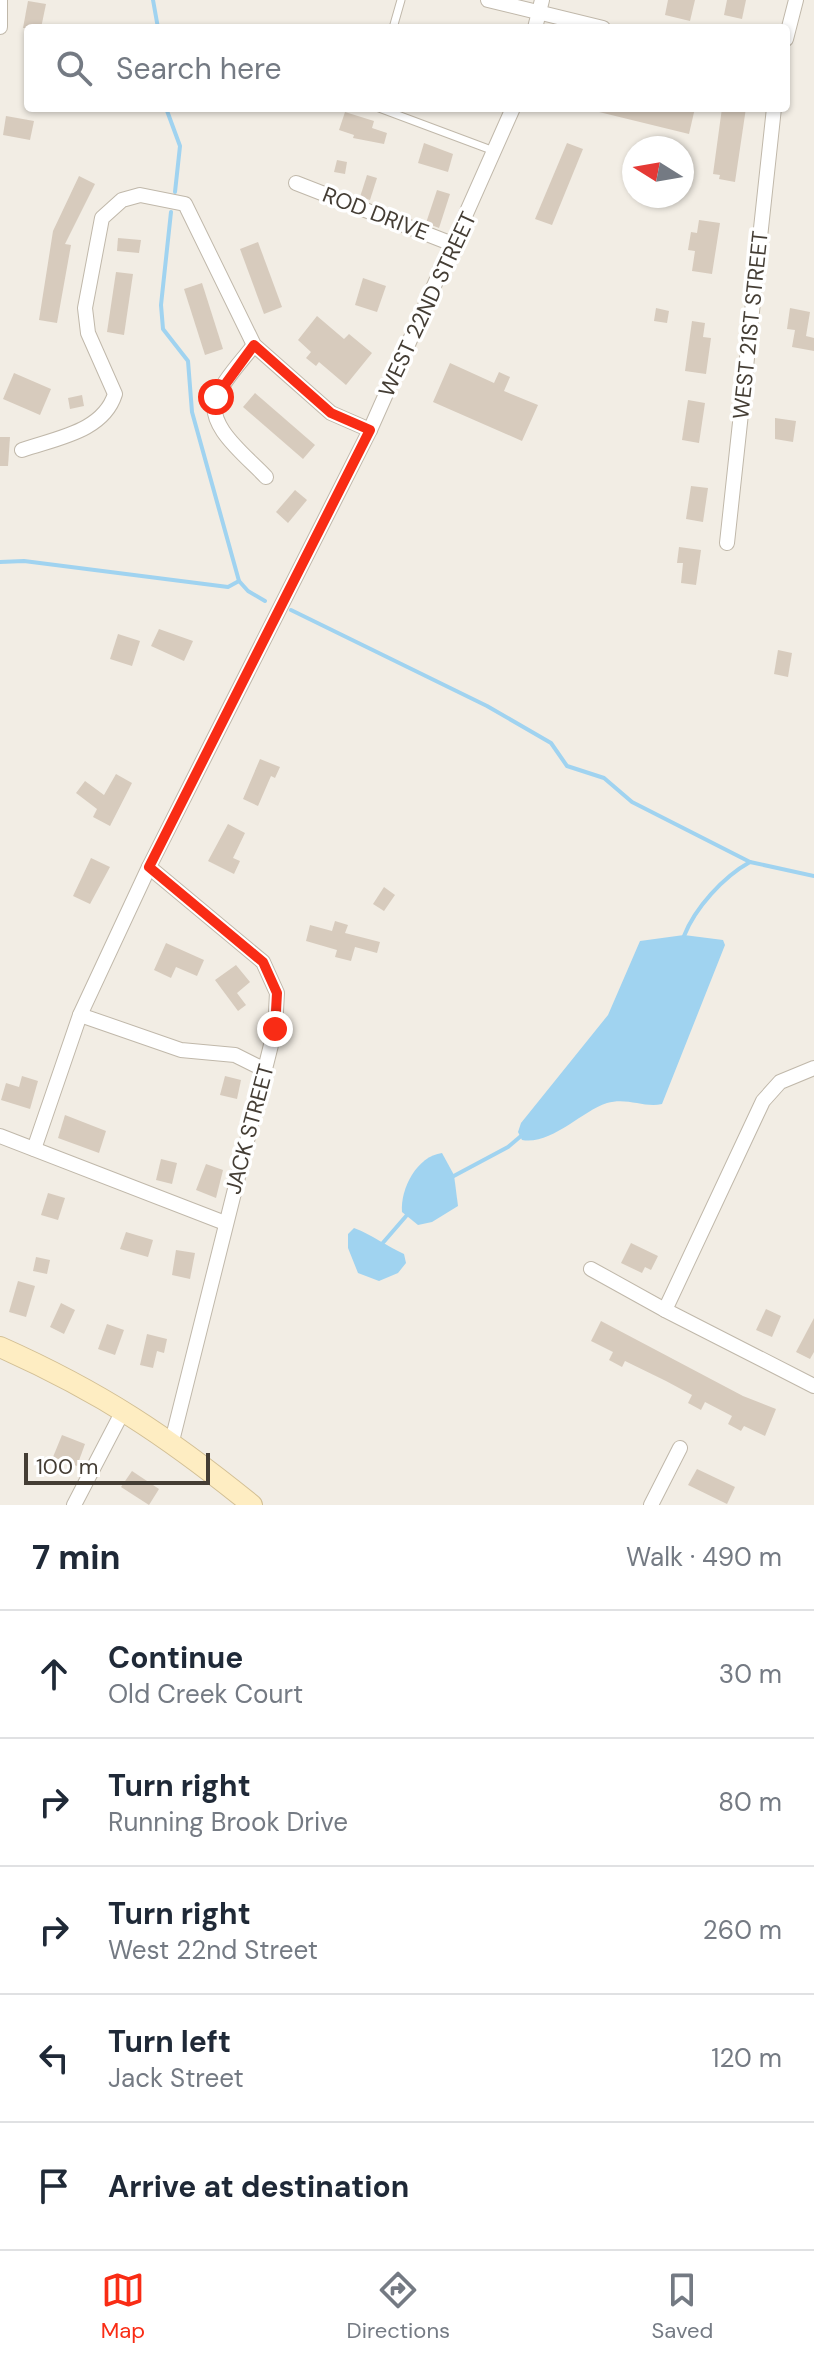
<!DOCTYPE html>
<html lang="en">
<head>
<meta charset="utf-8">
<style>
	body { margin:0; font-family:"DM Sans",sans-serif; background:#f6f6f7; color:#1f2937 }
	.compass { position:absolute; left:622px; top:136px; width:72px; height:72px; border-radius:50%; background:#fff; box-shadow:0 2px 6px #0004; rotate:281deg }
	.scale { position:absolute; left:24px; bottom:20px; width:186px; box-sizing:border-box; padding-left:8px; border:4px solid #443d34; border-top:0; font-size:22px; line-height:28px; white-space:nowrap; color:#443d34; -webkit-text-stroke:6px #fff; paint-order:stroke }
	.stop { position:absolute; width:24px; height:24px; margin:-18px; border:6px solid #f92c15; border-radius:50%; background:#fff }
	.stop.end { background:#f92c15; border-color:#fff; box-shadow:0 2px 8px #0008 }
	.list { margin:0; padding:0; list-style:none }
	h2 { display:flex; justify-content:space-between; align-items:center; height:104px; margin:0; padding:0 32px; font-size:34px }
	h2 small { font-size:26px; font-weight:400; color:#747a83 }
	.list li { display:grid; grid-template-columns:52px 1fr auto; gap:24px; align-items:center; box-sizing:border-box; height:128px; padding:0 32px; border-top:2px solid #e0e1e3 }
	.list b { display:block; font-size:30px; white-space:nowrap }
	.list p { margin:0; font-size:26px; white-space:nowrap; color:#747a83 }
	.list em { font-size:26px; font-style:normal; color:#747a83 }
	.icon { flex:none; width:44px; height:44px; fill:none; stroke:currentColor; stroke-width:2; stroke-linecap:round; stroke-linejoin:round }
	.map { position:relative; flex:none; width:814px; height:1505px; overflow:hidden }
	.search { position:absolute; background:#fff; box-shadow:0 2px 6px #0004; left:24px; right:24px; top:24px; height:88px; display:flex; align-items:center; gap:20px; box-sizing:border-box; padding:0 28px; border-radius:8px; color:#747a83; font-size:30px }
	.sheet { height:744px; background:#fff }
	nav { display:flex; justify-content:space-around; align-items:center; box-sizing:border-box; height:112px; border-top:2px solid #e0e1e3; background:#fff; font-size:22px; color:#747a83 }
	nav a { display:grid; justify-items:center; gap:4px }
	nav .on { color:#f92c15 }
	.map>svg:first-child { display:block }
	.water { fill:#a0d3f0 }
	.lines { fill:none; stroke-linecap:round; stroke-linejoin:round }
	.stream { stroke:#a0d3f0; stroke-width:4 }
	.building { fill:#d7cbbd }
	.lane-casing { stroke:#c0b8aa; stroke-width:9 }
	.street-casing { stroke:#c0b8aa; stroke-width:16 }
	.secondary-casing { stroke:#d2bf94; stroke-width:22 }
	.lane { stroke:#fff; stroke-width:7 }
	.street { stroke:#fff; stroke-width:14 }
	.secondary { stroke:#feedc2; stroke-width:20 }
	.route { stroke:#f92c15; stroke-width:10 }
	.labels { text-anchor:middle; stroke-width:7; stroke-linejoin:round; paint-order:stroke }
	.street-label { font-size:22px; fill:#443d34; stroke:#fff }
</style>
</head>
<body>
<div class="map">
<svg width="814" height="1505" viewBox="0 0 814 1505">
	<rect width="100%" height="100%" fill="#f2ede4"/>
	<g class="water">
		<path d="M684,935l39,5 2,5 -63,159c-18,4 -35,-7 -55,-1 -27,9 -55,42 -85,37l-4,-8 3,-9 87,-108 32,-74z"/>
		<path d="M442,1153l12,22 4,31 -26,16 -14,3 -16,-13c-2,-23 15,-56 40,-59z"/>
		<path d="M354,1228c19,7 32,18 50,26l2,9 -8,10 -19,8 -21,-8 -10,-25v-14z"/>
	</g>
	<g class="lines">
		<g class="stream">
			<path d="M153,0l5,28"/>
			<path d="M166,108l14,38 -5,46"/>
			<path d="M171,212l-10,93 2,24 25,32 4,51 47,169 9,10 17,10"/>
			<path d="M0,562l24,-1 204,26 11,-6"/>
			<path d="M291,610l196,96 64,37 16,23 37,12 28,24 118,60 64,14"/>
			<path d="M684,936c11,-28 39,-59 66,-74"/>
			<path d="M450,1178l58,-31 13,-11"/>
			<path d="M381,1245l26,-30"/>
		</g>
	</g>
	<g class="building">
		<path d="M668,0h27l-5,21 -25,-6z"/>
		<path d="M727,0h19l-4,19 -18,-4z"/>
		<path d="M28,1l18,3 -5,24h-18z"/>
		<path d="M599,108h96l-6,26 -90,-22z"/>
		<path d="M722,108h24l-11,74 -16,-3 1,-4 -7,-1z"/>
		<path d="M345,112l29,9 -2,7 15,5 -3,11 -31,-6 1,-3 -15,-5z"/>
		<path d="M6,116l28,5 -4,19 -27,-5z"/>
		<path d="M424,143l29,11 -5,18 -30,-9z"/>
		<path d="M567,143l16,6 -31,76 -17,-6z"/>
		<path d="M337,160l10,2 -2,12 -11,-2z"/>
		<path d="M367,175l10,3 -7,22 -10,-3z"/>
		<path d="M79,176l16,8 -30,60 6,1 -14,78 -18,-3 14,-89z"/>
		<path d="M437,190l13,4 -11,34 -13,-5z"/>
		<path d="M699,220l21,3 -8,51 -20,-3 3,-20 -7,-1 3,-18 6,1z"/>
		<path d="M118,238l23,2 -2,13 -22,-2z"/>
		<path d="M258,242l24,65 -18,7 -24,-65z"/>
		<path d="M116,272l17,2 -9,61 -17,-3z"/>
		<path d="M363,278l23,8 -9,26 -22,-7z"/>
		<path d="M202,283l21,66 -18,6 -21,-66z"/>
		<path d="M656,308l13,3 -2,12 -13,-2z"/>
		<path d="M790,308l20,4 -4,24 8,2v13l-22,-4 3,-17 -8,-1z"/>
		<path d="M317,316l27,23 5,-5 23,19 -26,32 -27,-23 -3,4 -10,-8 5,-6 -13,-12z"/>
		<path d="M692,321l13,2 -2,14 8,1 -5,36 -21,-3z"/>
		<path d="M450,363l44,20 5,-11 11,5 -6,14 34,14 -16,36 -89,-39z"/>
		<path d="M14,373l37,16 -11,26 -37,-16z"/>
		<path d="M255,393l60,52 -12,14 -60,-52z"/>
		<path d="M82,395l2,11 -14,3 -2,-11z"/>
		<path d="M688,400l17,3 -6,40 -17,-3z"/>
		<path d="M775,418l21,3 -3,21 -18,-3z"/>
		<path d="M0,437h10l-2,29h-8z"/>
		<path d="M691,486l17,2 -5,34 -17,-3z"/>
		<path d="M295,490l12,10 -19,23 -12,-11z"/>
		<path d="M679,547l22,3 -5,35 -15,-2 2,-20h-6z"/>
		<path d="M159,629l34,12 -9,20 -33,-15z"/>
		<path d="M118,634l22,7 -8,25 -22,-7z"/>
		<path d="M778,650l14,3 -4,24 -14,-3z"/>
		<path d="M260,759l20,8 -5,11 -4,-2 -13,30 -15,-7z"/>
		<path d="M116,774l16,9 -22,43 -17,-9 4,-8 -21,-16 9,-12 19,14z"/>
		<path d="M228,824l17,9 -12,25 7,3 -6,13 -26,-13z"/>
		<path d="M91,858l19,9 -20,37 -17,-8z"/>
		<path d="M384,887l11,8 -11,16 -11,-7z"/>
		<path d="M335,921l13,4 -3,8 35,9 -3,11 -22,-6 -4,14 -16,-4 2,-7 -31,-9 4,-16 22,6z"/>
		<path d="M166,943l38,17 -7,16 -21,-9 -5,11 -17,-8z"/>
		<path d="M236,965l14,17 -13,11 9,12 -8,6 -23,-31z"/>
		<path d="M22,1076l16,5 -8,28 -29,-9 5,-17 13,4z"/>
		<path d="M225,1076l16,4 -4,19 -17,-4z"/>
		<path d="M65,1115l41,16 -7,22 -41,-15z"/>
		<path d="M161,1159l16,4 -5,21 -16,-4z"/>
		<path d="M206,1164l17,6 -7,28 -20,-8z"/>
		<path d="M48,1193l17,5 -7,22 -17,-5z"/>
		<path d="M126,1232l27,8 -5,17 -28,-8z"/>
		<path d="M631,1243l27,13 -7,14 -6,-3 -3,6 -21,-10z"/>
		<path d="M176,1250l19,3 -5,26 -18,-4z"/>
		<path d="M36,1257l14,3 -3,14 -14,-3z"/>
		<path d="M18,1281l17,5 -9,31 -17,-5z"/>
		<path d="M61,1303l14,7 -11,24 -14,-7z"/>
		<path d="M766,1309l15,7 -9,21 -16,-7z"/>
		<path d="M814,1318v34l-4,7 -14,-7z"/>
		<path d="M601,1321l142,75 33,13 -11,27 -21,-10 -3,5 -13,-7 4,-8 -27,-14 -4,8 -13,-7 4,-8 -26,-14 -41,-20 -3,6 -13,-7 4,-8 -22,-11z"/>
		<path d="M107,1324l17,6 -9,25 -17,-6z"/>
		<path d="M147,1334l20,5 -3,14 -7,-2 -4,17 -13,-3z"/>
		<path d="M62,1435l23,9 -8,22 -24,-9z"/>
		<path d="M697,1469l38,18 -8,17 -39,-19z"/>
		<path d="M132,1471l27,18 -10,16 -28,-18z"/>
	</g>
	<g class="lines">
		<defs>
			<g id="lane">
				<path d="M393,28l8,-28"/>
				<path d="M379,108l115,43"/>
			</g>
			<g id="street">
				<path d="M488,0l115,28"/>
				<path d="M0,27v-27"/>
				<path d="M535,28l7,-28"/>
				<path d="M786,39l10,-39"/>
				<path d="M296,183l159,62"/>
				<path d="M254,345c-12,16 -29,33 -37,51 -14,29 32,62 49,81"/>
				<path d="M22,450c34,-12 81,-18 93,-56l-27,-61 -3,-25 17,-90 20,-18 18,-5 45,9 69,141 77,68 39,17"/>
				<path d="M727,543l47,-435"/>
				<path d="M149,867l114,95 14,31 -2,36 -103,412"/>
				<path d="M80,1015l101,35 54,5 30,15"/>
				<path d="M814,1068l-34,14 -17,19 -98,209 149,76"/>
				<path d="M0,1136l225,87"/>
				<path d="M34,1149l46,-134 69,-148 221,-437 143,-322"/>
				<path d="M591,1269l74,41"/>
				<path d="M74,1505l50,-96"/>
				<path d="M651,1505l29,-57"/>
			</g>
			<path id="secondary" d="M0,1347c101,45 167,89 252,158"/>
		</defs>
		<use href="#lane" class="lane-casing"/>
		<use href="#street" class="street-casing"/>
		<use href="#secondary" class="secondary-casing"/>
		<use href="#lane" class="lane"/>
		<use href="#street" class="street"/>
		<use href="#secondary" class="secondary"/>
	</g>
	<g class="lines">
		<path class="route" d="M216,397l38,-52 77,68 39,17 -221,437 114,95 14,31 -2,36"/>
	</g>
	<g class="labels">
		<g class="street-label">
			<text transform="translate(376 213) rotate(21)" y="8">ROD DRIVE</text>
			<text transform="translate(427 304) rotate(-65)" y="8">WEST 22ND STREET</text>
			<text transform="translate(750 325) rotate(-84)" y="8">WEST 21ST STREET</text>
			<text transform="translate(249 1129) rotate(-75)" y="8">JACK STREET</text>
		</g>
	</g>
</svg>
<svg class="compass" viewBox="-18 -18 36 36"><path d="M0-13l5 13h-10z" fill="#e53935"/><path d="M0 13l5-13h-10z" fill="#747a83"/></svg>
<div class="scale">100 m</div>
<div class="stop" style="left:216px;top:397px"></div>
<div class="stop end" style="left:275px;top:1029px"></div>
<div class="search"><svg class="icon" aria-label="search" viewBox="0 0 24 24"><circle cx="10" cy="10" r="6"/><path d="M15 15l6 6"/></svg>Search here</div>
</div>
<section class="sheet">
<h2>7 min<small>Walk · 490 m</small></h2>
<ul class="list">
<li><svg class="icon" aria-label="ahead" viewBox="0 0 24 24"><path d="M12 20V5M6 11l6-6 6 6"/></svg><div><b>Continue</b><p>Old Creek Court</p></div><em>30 m</em></li>
<li><svg class="icon" aria-label="right" viewBox="0 0 24 24"><path d="M7 20v-9h11M14 6l5 5-5 5"/></svg><div><b>Turn right</b><p>Running Brook Drive</p></div><em>80 m</em></li>
<li><svg class="icon" aria-label="right" viewBox="0 0 24 24"><path d="M7 20v-9h11M14 6l5 5-5 5"/></svg><div><b>Turn right</b><p>West 22nd Street</p></div><em>260 m</em></li>
<li><svg class="icon" aria-label="left" viewBox="0 0 24 24"><path d="M17 20v-9H6M10 6l-5 5 5 5"/></svg><div><b>Turn left</b><p>Jack Street</p></div><em>120 m</em></li>
<li><svg class="icon" aria-label="arrive" viewBox="0 0 24 24"><path d="M6 21V4h12l-3 4 3 4H6"/></svg><div><b>Arrive at destination</b></div></li>
</ul>
</section>
<nav>
<a class="on"><svg class="icon" aria-label="map" viewBox="0 0 24 24"><path d="M3 6l6-2 6 2 6-2v14l-6 2-6-2-6 2zM9 4v14M15 6v14"/></svg>Map</a>
<a><svg class="icon" aria-label="directions" viewBox="0 0 24 24"><path d="M12 3l9 9-9 9-9-9zM9 14v-3h6M13 9l2 2-2 2"/></svg>Directions</a>
<a><svg class="icon" aria-label="saved" viewBox="0 0 24 24"><path d="M7 4h10v16l-5-4-5 4z"/></svg>Saved</a>
</nav>
</body>
</html>
